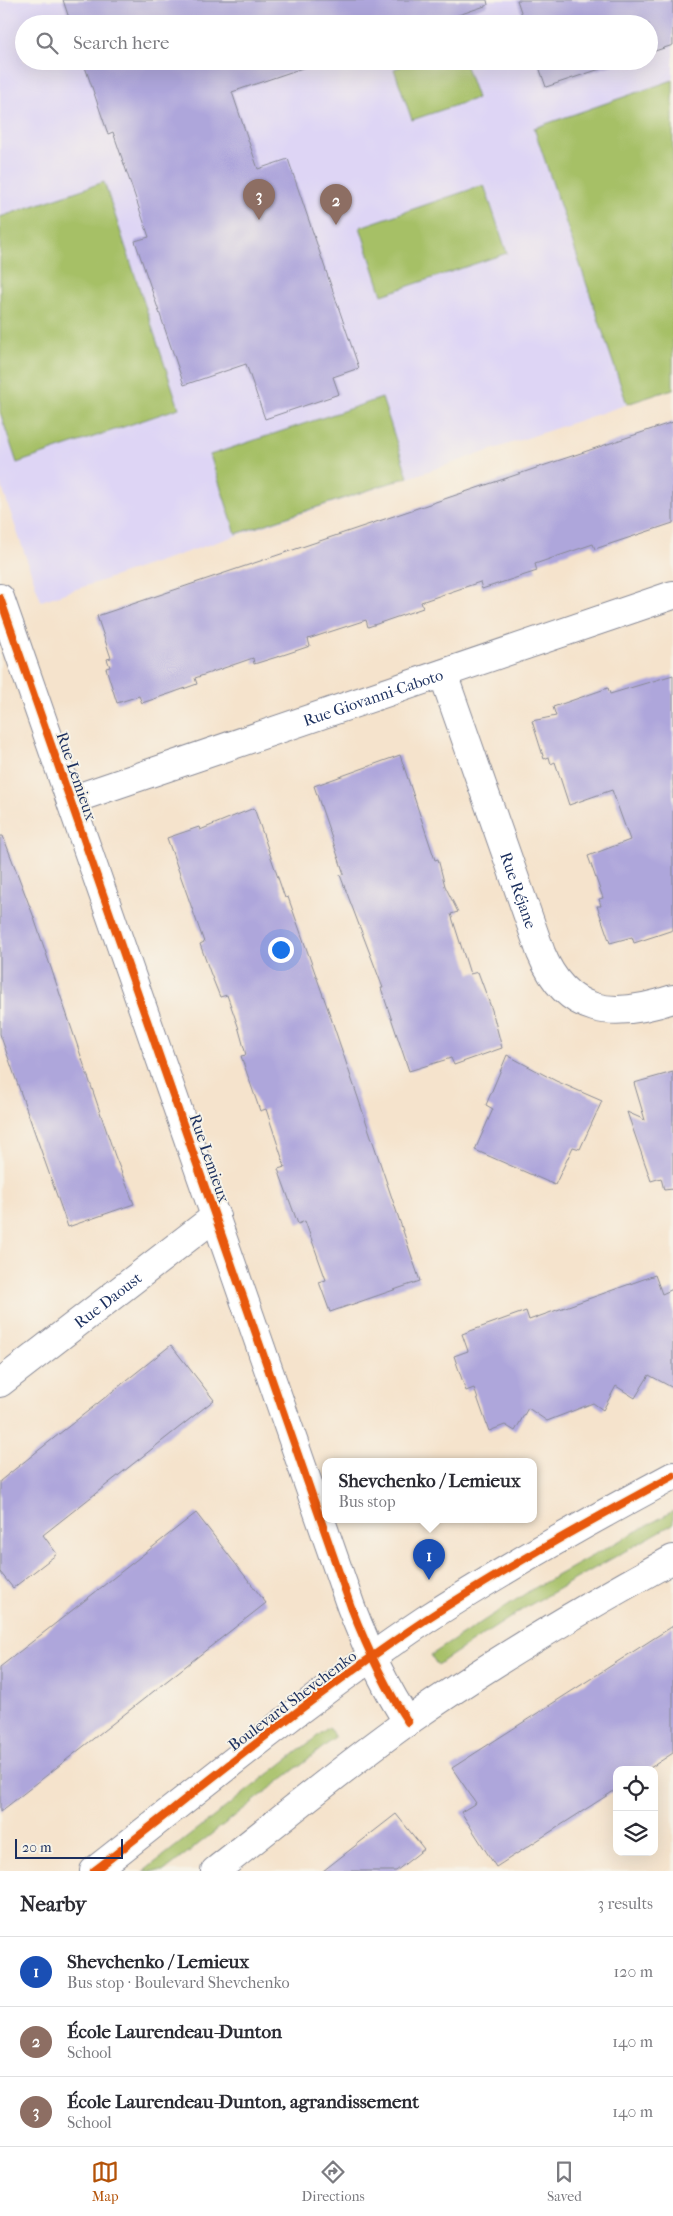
<!DOCTYPE html>
<html lang="en">
<head>
<meta charset="utf-8">
<style>
	body { margin:0; font-family:"IM FELL French Canon",serif; background:#f2f2f3; color:#2b2b33 }
	.controls { position:absolute; right:15px; bottom:15px; display:grid; overflow:hidden; border-radius:10px; box-shadow:0 5px 20px #0002 }
	.controls button { width:45px; height:45px; display:grid; place-items:center; padding:0; border:0; border-bottom:1px solid #e1e1e2; background:#fff; color:#2b2b33; font:25px sans-serif }
	.scale { position:absolute; left:15px; bottom:12px; width:108px; box-sizing:border-box; padding-left:5px; border:2px solid #1b2f5e; border-top:0; font-size:14px; line-height:18px; white-space:nowrap; color:#1b2f5e; -webkit-text-stroke:4px #f7f3e8; paint-order:stroke }
	.you { position:absolute; left:280px; top:949px; width:18px; height:18px; margin:-12px; border:4px solid #fff; border-radius:50%; background:#1a73e8; box-shadow:0 0 0 8px #1a73e833 }
	.badge { display:grid; place-items:center; width:32px; height:32px; border-radius:50%; background:#b45309; color:#fff; font-size:16px; font-weight:700 }
	.pin { position:absolute; translate:-50% -41px; filter:drop-shadow(0 1px 2px #0008) }
	.pin::after { content:''; position:absolute; top:26px; width:18px; height:15px; background:inherit; clip-path:polygon(0 0,100% 0,50% 100%) }
	.popup { position:absolute; left:322px; top:1458px; width:215px; height:65px; box-sizing:border-box; display:grid; place-content:center; border-radius:10px; background:#fff; filter:drop-shadow(0 1px 4px #0005); font-size:16px; white-space:nowrap; color:#7c7c81 }
	.popup b { font-size:19px; color:#2b2b33 }
	.popup::after { content:''; position:absolute; left:50%; top:100%; margin-left:-10px; border:10px solid transparent; border-top-color:#fff }
	.list { margin:0; padding:0; list-style:none }
	h2 { display:flex; justify-content:space-between; align-items:center; height:65px; margin:0; padding:0 20px; font-size:21px }
	h2 small { font-size:16px; font-weight:400; color:#7c7c81 }
	.list li { display:grid; grid-template-columns:32px 1fr auto; gap:15px; align-items:center; box-sizing:border-box; height:70px; padding:0 20px; border-top:1px solid #e1e1e2 }
	.list b { display:block; font-size:19px; white-space:nowrap }
	.list p { margin:0; font-size:16px; white-space:nowrap; color:#7c7c81 }
	.list em { font-size:16px; font-style:normal; color:#7c7c81 }
	.icon { flex:none; width:28px; height:28px; fill:none; stroke:currentColor; stroke-width:2; stroke-linecap:round; stroke-linejoin:round }
	.map { position:relative; flex:none; width:673px; height:1871px; overflow:hidden }
	.search { position:absolute; background:#fff; box-shadow:0 5px 20px #0002; left:15px; right:15px; top:15px; height:55px; display:flex; align-items:center; gap:12px; box-sizing:border-box; padding:0 18px; border-radius:28px; color:#7c7c81; font-size:19px }
	.sheet { height:275px; background:#fff }
	nav { display:flex; justify-content:space-around; align-items:center; box-sizing:border-box; height:70px; border-top:1px solid #e1e1e2; background:#fff; font-size:14px; color:#7c7c81 }
	nav a { display:grid; justify-items:center; gap:2px }
	nav .on { color:#b45309 }
	.map>svg:first-child { display:block }
	.built { fill:#ded5f5; fill-rule:evenodd }
	.green { fill:#a6c066; stroke:#607862 }
	.building { fill:#aea6db }
	.lines { fill:none; stroke-linecap:round; stroke-linejoin:round }
	.minor-casing { stroke:#888995; stroke-width:30 }
	.tertiary-casing { stroke:#888995; stroke-width:30 }
	.minor { stroke:#fff; stroke-width:28 }
	.tertiary { stroke:#fff; stroke-width:28 }
	.cycleway-casing { stroke:#f7f3e8; stroke-width:11 }
	.cycleway { stroke:#e8590c; stroke-width:8 }
	.labels { text-anchor:middle; stroke-width:4; stroke-linejoin:round; paint-order:stroke }
	.street-label { font-size:16px; fill:#1b2f5e; stroke:#f7f3e8 }
</style>
</head>
<body>
<div class="map">
<svg width="673" height="1871" viewBox="0 0 673 1871">
	<rect width="100%" height="100%" fill="#f7f3e8"/>
	<filter id="ink" filterUnits="userSpaceOnUse"><feTurbulence type="fractalNoise" baseFrequency=".02" numOctaves="2"/><feDisplacementMap in="SourceGraphic" scale="10" xChannelSelector="R" yChannelSelector="G"/><feConvolveMatrix kernelMatrix="1 2 1 2 8 2 1 2 1" color-interpolation-filters="sRGB"/></filter>
	<filter id="wash" filterUnits="userSpaceOnUse"><feTurbulence type="fractalNoise" baseFrequency=".0096" numOctaves="4" result="noise"/><feDisplacementMap in="SourceGraphic" scale="20" xChannelSelector="R" yChannelSelector="G"/><feGaussianBlur stdDeviation="1.12" result="paint"/><feColorMatrix in="noise" values="0 0 0 0 0 0 0 0 0 0 0 0 0 0 0 0 0 1.4 0 .05"/><feComposite in="paint" operator="in"/></filter>
	<g filter="url(#wash)">
		<rect width="100%" height="100%" fill="#f5e3cc"/>
		<path class="built" d="M0,0h673v389l-632,212 -41,-119zM24,24h625v37h-625z"/>
		<g class="green">
			<path d="M417,61h47l13,37 -65,22 -18,-51z"/>
			<path d="M673,80v309l-46,15 -93,-276z"/>
			<path d="M104,182l75,226 -162,55 -17,-51v-195z"/>
			<path d="M484,185l23,68 -125,42 -22,-68z"/>
			<path d="M382,398l26,79 -172,57 -26,-79z"/>
			<path d="M673,1511v13l-145,82 -91,59 -6,-10 100,-65z"/>
			<path d="M329,1727l6,11 -171,133h-20z"/>
		</g>
		<g id="blocks">
			<g class="building">
				<path d="M63,0h424l1,5 -56,19h-361z"/>
				<path d="M517,0h156v45l-24,8v-29h-124z"/>
				<path d="M83,61h240l-91,31 26,77 30,-10 71,209 -26,9 6,17 -74,25 -19,-55 -62,21 -49,-144 14,-4 -36,-105 -5,2z"/>
				<path d="M537,61h87l-78,26z"/>
				<path d="M673,422v101l-78,26 -2,-5 -58,20 2,7 -55,18 -2,-7 -59,20 2,6 -55,19 -2,-7 -58,19 2,7 -30,10 -26,8 -1,-6 -58,20 2,6 -28,10 -27,9 -3,-7 -22,7 -11,-35 4,-1 -3,-8 4,-1 -14,-42z"/>
				<path d="M673,675v255l-39,13 -2,-6 -22,6 -13,-37h4l-2,-7 4,-1 -15,-42 42,-16 -18,-50 -43,15 -14,-43 -4,2 -2,-7 -5,2 -12,-38 24,-5 -3,-9 55,-19 2,6z"/>
				<path d="M400,755l35,105 3,-1 7,27 13,26 -7,2 19,60 8,-2 14,38 10,38 -48,17 -3,-7 -42,13 -28,-83h2l-43,-113 4,-1 -30,-88z"/>
				<path d="M254,808l31,90 3,-1 42,118 90,266 -90,31 -11,-30 7,-2 -21,-59 -7,3 -20,-55 7,-2 -19,-58 -6,2 -19,-55 5,-1 -8,-29 -11,-31 -7,2 -10,-25 -10,-28 4,-2 -37,-104 32,-11 1,3z"/>
				<path d="M0,836h3l30,79 82,241 19,48 -66,23 -68,-193z"/>
				<path d="M507,1055l49,26 46,20 -22,48 -7,-2 -18,38 -80,-35 18,-41 -7,-4z"/>
				<path d="M673,1072v117l-9,1 -3,-12 -10,3 -24,-69 18,8 -11,-37z"/>
				<path d="M655,1275l7,19 11,-5v99l-24,-13 -14,23 -19,-12 -13,24 -10,-7 -46,18 -19,-13 -13,23 -10,-6 -16,6 -15,-43 -8,3 -12,-35 14,-5 -6,-17 64,-23 3,9z"/>
				<path d="M171,1345l43,55 -171,135 14,19 -44,34 -13,-16v-91z"/>
				<path d="M196,1513l70,90 -266,209v-145z"/>
				<path d="M673,1626v127l-26,17h-30v19l-121,78 -35,-55 15,-9 -24,-35z"/>
				<path d="M396,1814l28,35 -28,22h-73z"/>
			</g>
		</g>
	</g>
	<g filter="url(#ink)">
		<use href="#blocks" fill-opacity="0" stroke="#888995" stroke-width="1"/>
		<g class="lines">
			<defs>
				<g id="minor">
					<path d="M0,598l351,1009c16,41 33,79 57,115"/>
					<path id="s1" d="M443,674l98,279c26,63 73,66 132,46"/>
					<path id="s2" d="M71,800l602,-205"/>
					<path id="s3" d="M0,1383l216,-167"/>
				</g>
				<g id="tertiary">
					<path d="M94,1871c109,-85 216,-174 331,-251 80,-52 164,-99 248,-144"/>
					<path d="M215,1871c64,-50 126,-102 192,-149 85,-60 175,-113 266,-163"/>
				</g>
			</defs>
			<use href="#minor" class="minor-casing"/>
			<use href="#tertiary" class="tertiary-casing"/>
			<use href="#minor" class="minor"/>
			<use href="#tertiary" class="tertiary"/>
			<defs>
				<g id="cycleway">
					<path d="M0,598l351,1009c16,41 33,79 57,115"/>
					<path d="M94,1871c109,-85 216,-174 331,-251 80,-52 164,-99 248,-144"/>
				</g>
			</defs>
			<use href="#cycleway" class="cycleway-casing"/>
			<use href="#cycleway" class="cycleway"/>
		</g>
	</g>
	<g class="labels">
		<g class="street-label">
			<text dy="6" stroke="none"><textPath href="#s2" startOffset="319">Rue Giovanni-Caboto</textPath></text>
			<text transform="translate(77 776) rotate(71)" y="6">Rue Lemieux</text>
			<text dy="6" stroke="none"><textPath href="#s1" startOffset="229">Rue Réjane</textPath></text>
			<text transform="translate(210 1158) rotate(71)" y="6">Rue Lemieux</text>
			<text dy="6" stroke="none"><textPath href="#s3" startOffset="136">Rue Daoust</textPath></text>
			<text transform="translate(292 1700) rotate(-37)" y="6">Boulevard Shevchenko</text>
		</g>
	</g>
</svg>
<div class="controls">
<button><svg class="icon" aria-label="locate" viewBox="0 0 24 24"><circle cx="12" cy="12" r="6"/><path d="M12 2v4M12 18v4M2 12h4M18 12h4"/></svg></button>
<button><svg class="icon" aria-label="layers" viewBox="0 0 24 24"><path d="M12 4l9 5-9 5-9-5zM3 14l9 5 9-5"/></svg></button>
</div>
<div class="scale">20 m</div>
<div class="you"></div>
<div class="pin badge" style="left:429px;top:1580px;background:#1a4fb4">1</div>
<div class="popup"><b>Shevchenko / Lemieux</b>Bus stop</div>
<div class="pin badge" style="left:336px;top:225px;background:#8d6e63">2</div>
<div class="pin badge" style="left:259px;top:220px;background:#8d6e63">3</div>
<div class="search"><svg class="icon" aria-label="search" viewBox="0 0 24 24"><circle cx="10" cy="10" r="6"/><path d="M15 15l6 6"/></svg>Search here</div>
</div>
<section class="sheet">
<h2>Nearby<small>3 results</small></h2>
<ul class="list">
<li><span class="badge" style="background:#1a4fb4">1</span><div><b>Shevchenko / Lemieux</b><p>Bus stop · Boulevard Shevchenko</p></div><em>120 m</em></li>
<li><span class="badge" style="background:#8d6e63">2</span><div><b>École Laurendeau-Dunton</b><p>School</p></div><em>140 m</em></li>
<li><span class="badge" style="background:#8d6e63">3</span><div><b>École Laurendeau-Dunton, agrandissement</b><p>School</p></div><em>140 m</em></li>
</ul>
</section>
<nav>
<a class="on"><svg class="icon" aria-label="map" viewBox="0 0 24 24"><path d="M3 6l6-2 6 2 6-2v14l-6 2-6-2-6 2zM9 4v14M15 6v14"/></svg>Map</a>
<a><svg class="icon" aria-label="directions" viewBox="0 0 24 24"><path d="M12 3l9 9-9 9-9-9zM9 14v-3h6M13 9l2 2-2 2"/></svg>Directions</a>
<a><svg class="icon" aria-label="saved" viewBox="0 0 24 24"><path d="M7 4h10v16l-5-4-5 4z"/></svg>Saved</a>
</nav>
</body>
</html>
